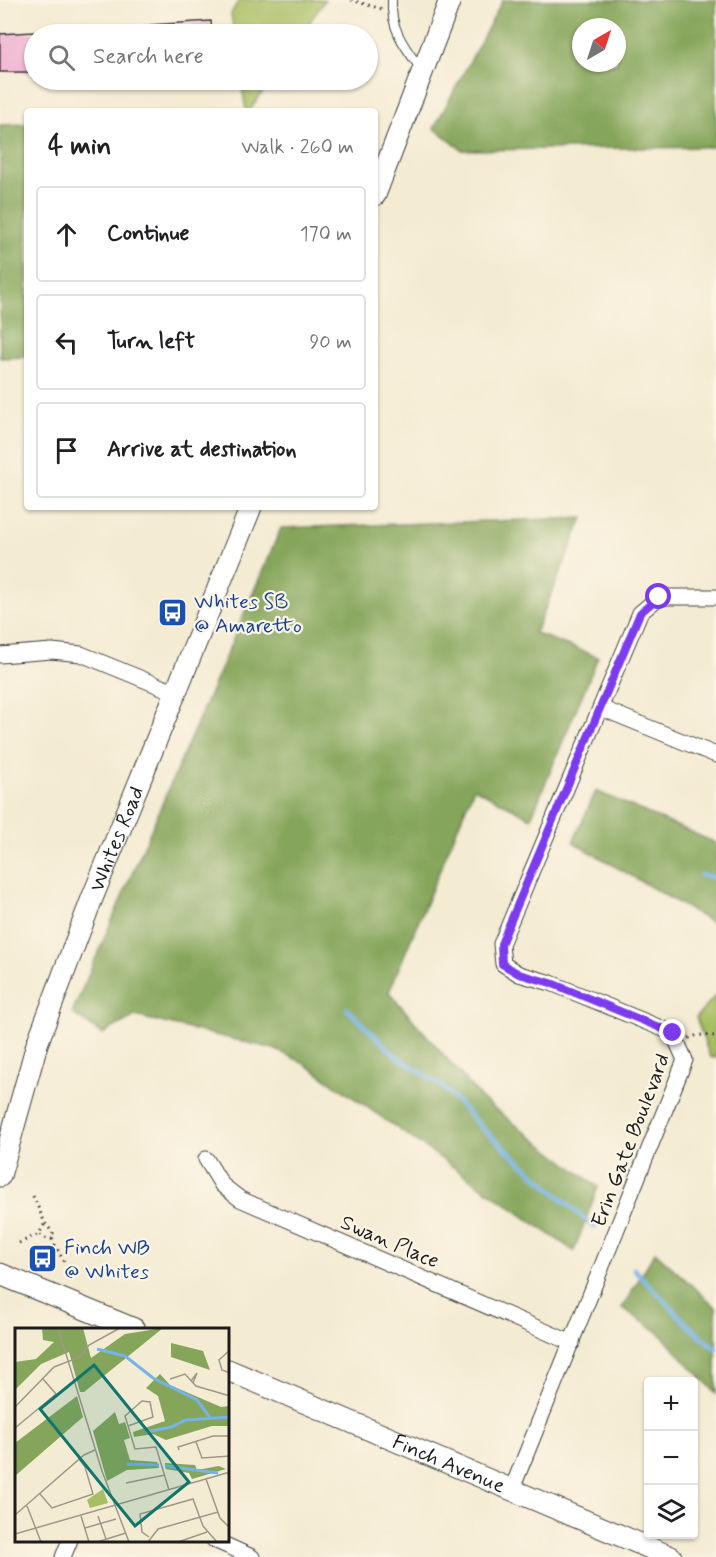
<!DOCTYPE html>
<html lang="en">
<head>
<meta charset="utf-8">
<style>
	body { margin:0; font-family:Mynerve,sans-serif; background:#f6f6f6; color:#202124 }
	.controls { position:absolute; right:18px; bottom:18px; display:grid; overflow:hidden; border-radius:6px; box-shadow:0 2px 4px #0004 }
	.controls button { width:54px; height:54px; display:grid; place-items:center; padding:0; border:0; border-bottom:2px solid #e0e0e0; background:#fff; color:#202124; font:30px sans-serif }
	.compass { position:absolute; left:572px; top:18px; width:54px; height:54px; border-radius:50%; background:#fff; box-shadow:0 2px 4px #0004; rotate:39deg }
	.stop { position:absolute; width:18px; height:18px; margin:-14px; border:4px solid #7c3aed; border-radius:50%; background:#fff }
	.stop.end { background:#7c3aed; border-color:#fff; box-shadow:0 2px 6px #0008 }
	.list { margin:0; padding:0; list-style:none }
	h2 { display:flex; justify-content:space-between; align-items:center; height:78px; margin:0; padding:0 24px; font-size:26px }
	h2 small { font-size:20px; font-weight:400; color:#757577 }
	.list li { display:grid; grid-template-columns:39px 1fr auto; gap:18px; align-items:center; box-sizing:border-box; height:96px; margin:0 12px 12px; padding:0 12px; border:2px solid #e0e0e0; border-radius:6px }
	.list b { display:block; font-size:22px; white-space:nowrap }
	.list em { font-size:20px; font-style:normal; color:#757577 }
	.icon { flex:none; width:33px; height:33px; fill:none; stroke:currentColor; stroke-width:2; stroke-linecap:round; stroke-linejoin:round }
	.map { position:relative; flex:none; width:716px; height:1557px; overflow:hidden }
	.search { position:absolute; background:#fff; box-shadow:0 2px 4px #0004; left:24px; top:24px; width:354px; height:66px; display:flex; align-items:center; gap:15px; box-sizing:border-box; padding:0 21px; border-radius:33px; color:#757577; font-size:22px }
	.panel { position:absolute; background:#fff; box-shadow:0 2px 4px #0004; left:24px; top:108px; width:354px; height:402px; border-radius:6px }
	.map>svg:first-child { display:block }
	.green { fill:#a7be64; stroke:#626d40; stroke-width:1.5 }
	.forest { fill:#85a55a; stroke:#50603b; stroke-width:1.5; fill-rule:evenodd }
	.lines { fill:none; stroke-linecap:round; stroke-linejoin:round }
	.stream { stroke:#74b4e8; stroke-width:4.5 }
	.building { fill:#eda5ce }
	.lane-casing { stroke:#3c3b37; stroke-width:10 }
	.street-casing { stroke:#3c3b37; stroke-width:17 }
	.secondary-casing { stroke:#3c3b37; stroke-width:23 }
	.path { stroke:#3c3b37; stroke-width:3; stroke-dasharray:1.5 4.5; stroke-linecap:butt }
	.lane { stroke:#fff; stroke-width:8 }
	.street { stroke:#fff; stroke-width:15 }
	.secondary { stroke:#fff; stroke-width:21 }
	.route { stroke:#7c3aed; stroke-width:8 }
	.labels { text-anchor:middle; stroke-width:4.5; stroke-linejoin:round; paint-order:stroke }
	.transit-label { font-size:21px; fill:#164399; stroke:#fcf5e5; text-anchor:start }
	.street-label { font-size:21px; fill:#1c1c1c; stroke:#fcf5e5 }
	.inset-river { fill:none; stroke:#74b4e8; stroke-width:3 }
	.inset-road { fill:none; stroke:#9e988a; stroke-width:1.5 }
	.view { fill:#0f766e; fill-opacity:0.15; stroke:#0f766e; stroke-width:3 }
	.inset-edge { fill:none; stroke:#1c1c1c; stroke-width:3 }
</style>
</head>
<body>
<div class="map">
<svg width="716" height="1557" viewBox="0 0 716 1557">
	<rect width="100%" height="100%" fill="#fcf5e5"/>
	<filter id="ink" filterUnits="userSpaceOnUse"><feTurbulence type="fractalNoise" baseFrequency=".0167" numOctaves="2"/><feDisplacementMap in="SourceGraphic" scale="12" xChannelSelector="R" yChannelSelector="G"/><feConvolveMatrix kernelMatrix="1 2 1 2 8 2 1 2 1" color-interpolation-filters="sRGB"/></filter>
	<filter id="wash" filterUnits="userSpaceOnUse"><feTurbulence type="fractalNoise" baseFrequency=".008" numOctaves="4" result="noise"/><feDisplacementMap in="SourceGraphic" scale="24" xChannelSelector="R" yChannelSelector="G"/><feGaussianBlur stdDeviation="1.35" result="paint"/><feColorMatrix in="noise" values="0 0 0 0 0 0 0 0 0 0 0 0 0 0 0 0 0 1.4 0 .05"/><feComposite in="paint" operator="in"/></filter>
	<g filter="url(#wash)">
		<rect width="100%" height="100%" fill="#f4ebd3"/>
		<g class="green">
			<path d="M239,0h86l-24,34h-67l-3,-20z"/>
			<path d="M241,80h30l-22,31h-3z"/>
			<path d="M716,995v63l-6,-1 -14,-39z"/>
		</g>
		<g class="forest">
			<path d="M503,0h213v147l-254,3 -28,-22zM581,27h36v36h-36z"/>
			<path d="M27,124v233l-27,1v-233z"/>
			<path d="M583,518l-48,115 63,24 -67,161 -57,-30 -85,204 93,107 116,88 -24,64 -272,-189 -28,-13 -139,-33 -33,18 -30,-21 209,-485z"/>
			<path d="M596,791l120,52v82l-143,-83z"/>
			<path d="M655,1252l61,55v86l-58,-61 -36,-24z"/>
		</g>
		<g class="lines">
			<g class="stream">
				<path d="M701,875l15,3"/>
				<path d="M347,1009l48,46 48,32 37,39 115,102"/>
				<path d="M634,1269l56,58 26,22"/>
			</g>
		</g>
		<g id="blocks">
			<g class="building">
				<path d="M211,21l1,13h-62v-9z"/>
				<path d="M34,32v40h-34v-38z"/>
			</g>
		</g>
	</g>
	<g filter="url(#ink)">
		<use href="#blocks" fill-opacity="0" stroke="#3c3b37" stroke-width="1.5"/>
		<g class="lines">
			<defs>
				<path id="lane" d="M392,0c-2,28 12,46 28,68"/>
				<g id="street">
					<path d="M0,655l52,-4 29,3 93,38"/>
					<path d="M601,708l115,47"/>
					<path d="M206,1159l16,26 18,14 332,144"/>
					<path d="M512,1489l173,-429 -12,-27 -122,-50 -32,-9 -16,-10 -2,-20 139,-331 19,-16h57"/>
					<path d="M214,1540l38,17"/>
					<path d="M63,1557l7,-17"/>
				</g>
				<g id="secondary">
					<path d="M375,195l75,-195"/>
					<path id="s1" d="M0,1176l37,-132 54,-143 160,-394"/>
					<path d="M0,1274l134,55"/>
					<path id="s2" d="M228,1370l443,187"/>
				</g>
			</defs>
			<use href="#lane" class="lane-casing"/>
			<use href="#street" class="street-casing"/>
			<use href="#secondary" class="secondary-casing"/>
			<g class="path">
				<path d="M351,0l31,9"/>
				<path d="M689,1038l9,-3 18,1"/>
				<path d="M33,1196l12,27 8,10 -1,6 -8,-1 -5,-4 6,-11"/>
				<path d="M52,1239l12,23"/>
				<path d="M19,1243l20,-9"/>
			</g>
			<use href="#lane" class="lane"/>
			<use href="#street" class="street"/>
			<use href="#secondary" class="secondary"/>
		</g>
	</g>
	<g class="lines" filter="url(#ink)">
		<path class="route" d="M659,597l-19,16 -139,331 1,20 17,10 32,9 122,50"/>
	</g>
	<defs>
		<symbol id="bus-square" viewBox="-11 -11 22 22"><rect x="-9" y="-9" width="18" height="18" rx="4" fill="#1a4fb4" stroke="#fcf5e5"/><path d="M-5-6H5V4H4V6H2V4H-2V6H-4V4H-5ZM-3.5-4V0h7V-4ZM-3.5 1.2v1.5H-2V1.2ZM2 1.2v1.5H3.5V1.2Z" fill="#fff"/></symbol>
	</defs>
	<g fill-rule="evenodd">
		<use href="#bus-square" x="156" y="596" width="33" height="33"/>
		<use href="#bus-square" x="26" y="1242" width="33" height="33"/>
	</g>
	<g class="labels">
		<g class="transit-label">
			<text x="194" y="608">Whites SB<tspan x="194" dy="24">@ Amaretto</tspan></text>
			<text x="64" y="1254">Finch WB<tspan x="64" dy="24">@ Whites</tspan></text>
		</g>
		<g class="street-label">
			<text dy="7" stroke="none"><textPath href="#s1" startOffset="357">Whites Road</textPath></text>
			<text transform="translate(630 1140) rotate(-69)" y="7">Erin Gate Boulevard</text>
			<text transform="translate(390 1241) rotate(23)" y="7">Swan Place</text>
			<text dy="7" stroke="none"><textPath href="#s2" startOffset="240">Finch Avenue</textPath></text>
		</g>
	</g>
	<g transform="translate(15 1328)">
		<rect width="214" height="214" fill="#f4ebd3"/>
		<path d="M88,161l5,14 -18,5 -3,-8z" fill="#a7be64"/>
		<path d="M27,0h41l8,30 34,-24 38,-6 -79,64h-4l-11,-40 -28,12 -26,26v-28l21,-3 18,-17 -11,-2zM156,15l32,8 7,19 -39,-13zM145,46l10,11 51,22 8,-1v20h-17l-46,14 -13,-6 -19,3 -1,-5 32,-11 -7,-25 -12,-8zM62,68l6,21 -68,59v-33zM100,84l4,12 6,-2 5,16 -6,2 6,20 27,2 2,6 -32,2 -20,11 -14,-50zM150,135l30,2 2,5 22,-4 7,3 -34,10 -3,-6 -23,-4z" fill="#85a55a"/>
		<path class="inset-river" d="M82,21l28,7 28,22 44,22 14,19M131,104l25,-5 15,-7 44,-3M112,136l32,1M150,138l53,7"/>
		<path class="inset-road" d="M43,0l44,143 27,71M215,22l-11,10 3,10 8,3M155,51l15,-5 11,12 34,10M176,53l6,-8 -4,10M0,79l39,-40 26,-10 9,-12 31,-17M113,98l25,-9 -3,-15 -8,-1 -17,15 10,33 21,-2 13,43M0,100l41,-34 -13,-15M181,114l6,16 28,-2M164,122l-1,-3 35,-11h17M191,151l14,39 10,10M111,155l39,-8M25,166l12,14 41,-14 -8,-27 -6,-8M12,178l14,36M0,187l69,-60 11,-5M66,188l8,26M83,188l8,23M70,200l31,-9M0,206l215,-62M134,209l-7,-5 -2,-18 53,-15 10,27 14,16M82,214l29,-9M133,214l10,-13 60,-17M163,214l29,-10"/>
		<path class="view" d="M79,37l95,117 -54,44 -95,-117z"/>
		<rect width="214" height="214" class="inset-edge"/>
	</g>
</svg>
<div class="controls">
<button>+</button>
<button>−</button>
<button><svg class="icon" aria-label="layers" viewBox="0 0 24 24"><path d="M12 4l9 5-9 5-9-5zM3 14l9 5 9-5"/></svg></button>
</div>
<svg class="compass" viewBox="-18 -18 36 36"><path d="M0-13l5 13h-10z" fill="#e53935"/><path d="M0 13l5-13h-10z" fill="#757577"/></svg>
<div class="stop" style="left:659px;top:597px"></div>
<div class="stop end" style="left:673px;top:1033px"></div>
<div class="search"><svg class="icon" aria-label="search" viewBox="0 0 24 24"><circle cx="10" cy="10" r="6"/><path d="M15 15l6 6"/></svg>Search here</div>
<section class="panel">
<h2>4 min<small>Walk · 260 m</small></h2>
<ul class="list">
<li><svg class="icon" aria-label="ahead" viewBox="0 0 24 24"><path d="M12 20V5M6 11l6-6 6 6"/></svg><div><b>Continue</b></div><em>170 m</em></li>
<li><svg class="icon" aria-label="left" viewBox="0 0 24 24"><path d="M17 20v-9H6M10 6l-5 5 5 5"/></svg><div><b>Turn left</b></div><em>90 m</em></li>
<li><svg class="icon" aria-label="arrive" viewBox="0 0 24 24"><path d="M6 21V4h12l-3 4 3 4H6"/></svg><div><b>Arrive at destination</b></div></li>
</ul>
</section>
</div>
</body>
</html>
